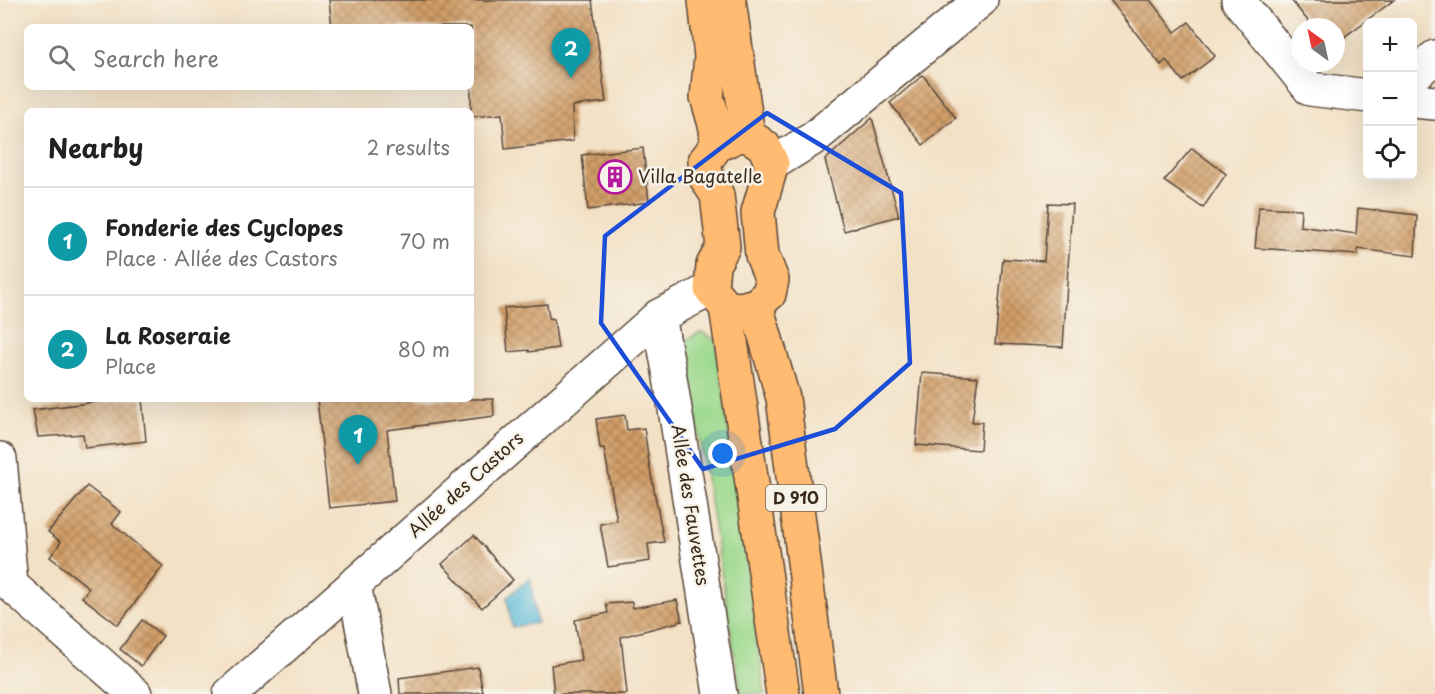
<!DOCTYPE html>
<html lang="en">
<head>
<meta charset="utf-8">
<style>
	body { margin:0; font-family:"Playpen Sans",sans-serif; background:#f6f6f6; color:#222 }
	.controls { position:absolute; right:18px; top:18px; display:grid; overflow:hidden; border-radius:9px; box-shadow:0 6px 24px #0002 }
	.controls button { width:54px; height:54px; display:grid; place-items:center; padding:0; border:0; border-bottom:2px solid #e0e0e0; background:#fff; color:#222; font:30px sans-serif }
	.compass { position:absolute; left:1291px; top:18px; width:54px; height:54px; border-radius:50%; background:#fff; box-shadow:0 6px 24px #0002; rotate:327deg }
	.you { position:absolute; left:723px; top:454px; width:21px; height:21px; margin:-15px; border:4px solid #fff; border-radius:50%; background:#1a73e8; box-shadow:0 0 0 9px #1a73e833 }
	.badge { display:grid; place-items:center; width:39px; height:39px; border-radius:50%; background:#2563eb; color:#fff; font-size:20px; font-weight:700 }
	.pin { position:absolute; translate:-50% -50px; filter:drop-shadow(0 2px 3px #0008) }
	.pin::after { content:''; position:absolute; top:32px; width:21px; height:18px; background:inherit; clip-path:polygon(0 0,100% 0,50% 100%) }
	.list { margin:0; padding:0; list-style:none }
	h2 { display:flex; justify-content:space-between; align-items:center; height:78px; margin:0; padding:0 24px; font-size:26px }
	h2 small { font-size:20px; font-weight:400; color:#767676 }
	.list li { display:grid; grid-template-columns:39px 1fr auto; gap:18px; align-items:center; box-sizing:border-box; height:108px; padding:0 24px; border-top:2px solid #e0e0e0 }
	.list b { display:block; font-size:22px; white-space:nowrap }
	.list p { margin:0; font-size:20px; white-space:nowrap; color:#767676 }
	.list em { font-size:20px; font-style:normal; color:#767676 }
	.icon { flex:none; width:33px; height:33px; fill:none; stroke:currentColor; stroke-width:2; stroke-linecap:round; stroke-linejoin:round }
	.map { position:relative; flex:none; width:1435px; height:694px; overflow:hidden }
	.search { position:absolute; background:#fff; box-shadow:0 6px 24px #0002; left:24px; top:24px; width:450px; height:66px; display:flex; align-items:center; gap:15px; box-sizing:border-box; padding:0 21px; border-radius:9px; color:#767676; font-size:22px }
	.panel { position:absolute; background:#fff; box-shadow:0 6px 24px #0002; left:24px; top:108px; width:450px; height:294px; border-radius:9px }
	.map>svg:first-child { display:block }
	.grass { fill:#9cd98e; stroke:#6c8256; stroke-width:1.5 }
	.water { fill:#5ebcdc; stroke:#4c737d; stroke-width:1.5 }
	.building { fill:url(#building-cross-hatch) }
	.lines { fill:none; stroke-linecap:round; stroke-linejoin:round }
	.minor-casing { stroke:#574537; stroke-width:36 }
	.major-casing { stroke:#574537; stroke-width:36 }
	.minor { stroke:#fff; stroke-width:33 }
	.major { stroke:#ffbb71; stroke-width:33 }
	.marked { fill:none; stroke:#1d4ed8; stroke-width:4.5; stroke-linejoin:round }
	.labels { text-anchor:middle; stroke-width:5; stroke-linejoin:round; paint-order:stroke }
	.shield { fill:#f7f3e8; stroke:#73665b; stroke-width:1.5 }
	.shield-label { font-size:16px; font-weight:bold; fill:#3b2a1e }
	.poi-label { font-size:18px; fill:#3b2a1e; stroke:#f7f3e8; text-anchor:start }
	.street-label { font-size:18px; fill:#3b2a1e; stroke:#f7f3e8 }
</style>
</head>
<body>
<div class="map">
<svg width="1435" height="694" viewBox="0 0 1435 694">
	<defs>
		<pattern id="building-cross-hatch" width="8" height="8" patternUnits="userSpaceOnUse" patternTransform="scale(1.5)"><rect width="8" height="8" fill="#d19e67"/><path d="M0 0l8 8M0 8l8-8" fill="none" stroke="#ab8154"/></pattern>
	</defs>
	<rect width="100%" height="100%" fill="#f7f3e8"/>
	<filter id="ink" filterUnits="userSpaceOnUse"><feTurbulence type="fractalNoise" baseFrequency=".0167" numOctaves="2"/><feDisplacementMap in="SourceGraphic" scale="12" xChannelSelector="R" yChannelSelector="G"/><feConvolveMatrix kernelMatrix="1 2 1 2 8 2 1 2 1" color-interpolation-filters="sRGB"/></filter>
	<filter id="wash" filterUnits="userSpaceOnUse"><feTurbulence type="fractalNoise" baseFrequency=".008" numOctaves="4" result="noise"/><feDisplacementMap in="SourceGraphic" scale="24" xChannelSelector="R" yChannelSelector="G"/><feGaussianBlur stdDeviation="1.35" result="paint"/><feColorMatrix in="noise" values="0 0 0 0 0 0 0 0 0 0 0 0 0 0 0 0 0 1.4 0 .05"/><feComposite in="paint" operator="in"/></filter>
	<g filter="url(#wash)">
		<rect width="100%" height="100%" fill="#f3e1c6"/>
		<path class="grass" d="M701,332l15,8 49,354h-24l-57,-353z"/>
		<path class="water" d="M530,577l7,46 -25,4 -5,-29z"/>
		<g id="blocks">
			<g class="building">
				<path d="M329,0h263l14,102 -34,4 1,35 -68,8 -3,-35 -31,3v-90h-139z"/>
				<path d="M1110,0h40l25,32 14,-10 26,34 -32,25 -17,-21 -5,5z"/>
				<path d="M1291,0h103l-58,43v-16h-23z"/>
				<path d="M923,75l33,43 -33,27 -33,-42z"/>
				<path d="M872,118l27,98 -55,15 -19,-71z"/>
				<path d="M643,148l6,54 -61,8 -6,-55z"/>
				<path d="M1192,148l34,26 -23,34 -39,-27z"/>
				<path d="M1048,203l24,1 -9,143 -68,-3 8,-85 41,2z"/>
				<path d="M1259,207l42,2 -1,17 56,8 2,-26 59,7 -2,41 -57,-7v6l-103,-7z"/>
				<path d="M547,304l2,14 5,1 4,29 -29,4v-2l-21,2 -4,-44z"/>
				<path d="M922,373l56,4 -6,45h10l-2,28 -64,-5z"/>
				<path d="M119,399h23l4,42 -61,7 -2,-14 -45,3 -5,-27z"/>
				<path d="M317,399h176l1,17 -107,14 8,71 -66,7z"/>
				<path d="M625,415l2,15 17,-2 6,41 14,73 -16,2 2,17 -42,6 -8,-43 17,-3 -13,-73h-4l-4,-29z"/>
				<path d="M87,486l34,26 -9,12 51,42 -45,59 -36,-28 7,-9 -39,-31 11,-15 -13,-10z"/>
				<path d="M474,535l39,45 -31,28 -40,-44z"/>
				<path d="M677,600l5,21 -61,16 6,57h-73l-3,-29 30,-5 -6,-40 33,-7 -2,-9 26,-2 1,6z"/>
				<path d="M142,620l21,16 -22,30 -21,-17z"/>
				<path d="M478,667l5,25 -18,2h-65l-1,-16z"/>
			</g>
		</g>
	</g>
	<g filter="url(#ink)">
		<use href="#blocks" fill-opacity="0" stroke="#574537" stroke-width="1.5"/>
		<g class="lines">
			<defs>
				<g id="minor">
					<path d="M1238,0l72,89 58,7"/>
					<path d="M1412,77l23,-20"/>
					<path d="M1412,101l23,2"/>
					<path d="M772,164l42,-26 167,-138"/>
					<path d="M659,316l10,55 51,323"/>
					<path d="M0,459l11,126 124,109"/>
					<path d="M354,584l21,110"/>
					<path d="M230,694l429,-378 52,-27"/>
				</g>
				<g id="major">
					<path d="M705,0l6,57 -4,40 9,31 1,17 -12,16 1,17 11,17 6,52 -10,18 -2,24 15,18 15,2 15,-4 13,-11 3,-14 -10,-25 -4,-43 14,-48 -8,-18 -16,-11 -11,1 -20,9"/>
					<path d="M729,0l19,135"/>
					<path d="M756,305l27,93 38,296"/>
					<path d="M726,307l57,387"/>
				</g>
			</defs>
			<use href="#minor" class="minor-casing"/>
			<use href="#major" class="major-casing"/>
			<use href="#minor" class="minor"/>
			<use href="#major" class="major"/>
		</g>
	</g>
	<path class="marked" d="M767,113l134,80 9,170 -75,66 -132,40 -102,-146 4,-87z"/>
	<defs>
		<symbol id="building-ring" viewBox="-11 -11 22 22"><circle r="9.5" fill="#f7f3e8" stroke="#b5179e" stroke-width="1.5"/><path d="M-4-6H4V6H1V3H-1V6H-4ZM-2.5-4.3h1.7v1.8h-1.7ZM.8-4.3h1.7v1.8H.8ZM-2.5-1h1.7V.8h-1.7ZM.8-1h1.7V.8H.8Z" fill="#b5179e"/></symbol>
	</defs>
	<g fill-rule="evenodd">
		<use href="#building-ring" x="596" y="158" width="38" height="38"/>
	</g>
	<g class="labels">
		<rect class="shield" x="766" y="485" width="60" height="26" rx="4.5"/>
		<g class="shield-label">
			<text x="796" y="504">D 910</text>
		</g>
		<g class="poi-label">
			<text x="638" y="183">Villa Bagatelle</text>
		</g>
		<g class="street-label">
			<text transform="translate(466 485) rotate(-42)" y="6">Allée des Castors</text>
			<text transform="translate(690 505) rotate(81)" y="6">Allée des Fauvettes</text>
		</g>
	</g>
</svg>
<div class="controls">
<button>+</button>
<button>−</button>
<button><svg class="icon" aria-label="locate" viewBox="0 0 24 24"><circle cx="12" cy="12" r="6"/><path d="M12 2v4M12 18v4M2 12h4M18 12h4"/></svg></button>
</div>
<svg class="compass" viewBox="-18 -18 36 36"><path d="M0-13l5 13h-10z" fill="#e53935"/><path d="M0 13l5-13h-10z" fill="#767676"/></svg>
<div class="you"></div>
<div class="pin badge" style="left:358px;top:465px;background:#0f9aa8">1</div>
<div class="pin badge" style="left:571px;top:78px;background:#0f9aa8">2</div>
<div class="search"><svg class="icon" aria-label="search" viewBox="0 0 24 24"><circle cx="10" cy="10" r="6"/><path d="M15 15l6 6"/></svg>Search here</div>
<section class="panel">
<h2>Nearby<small>2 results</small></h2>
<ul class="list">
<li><span class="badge" style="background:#0f9aa8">1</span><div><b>Fonderie des Cyclopes</b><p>Place · Allée des Castors</p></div><em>70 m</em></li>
<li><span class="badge" style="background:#0f9aa8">2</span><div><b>La Roseraie</b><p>Place</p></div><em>80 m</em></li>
</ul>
</section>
</div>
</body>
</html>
